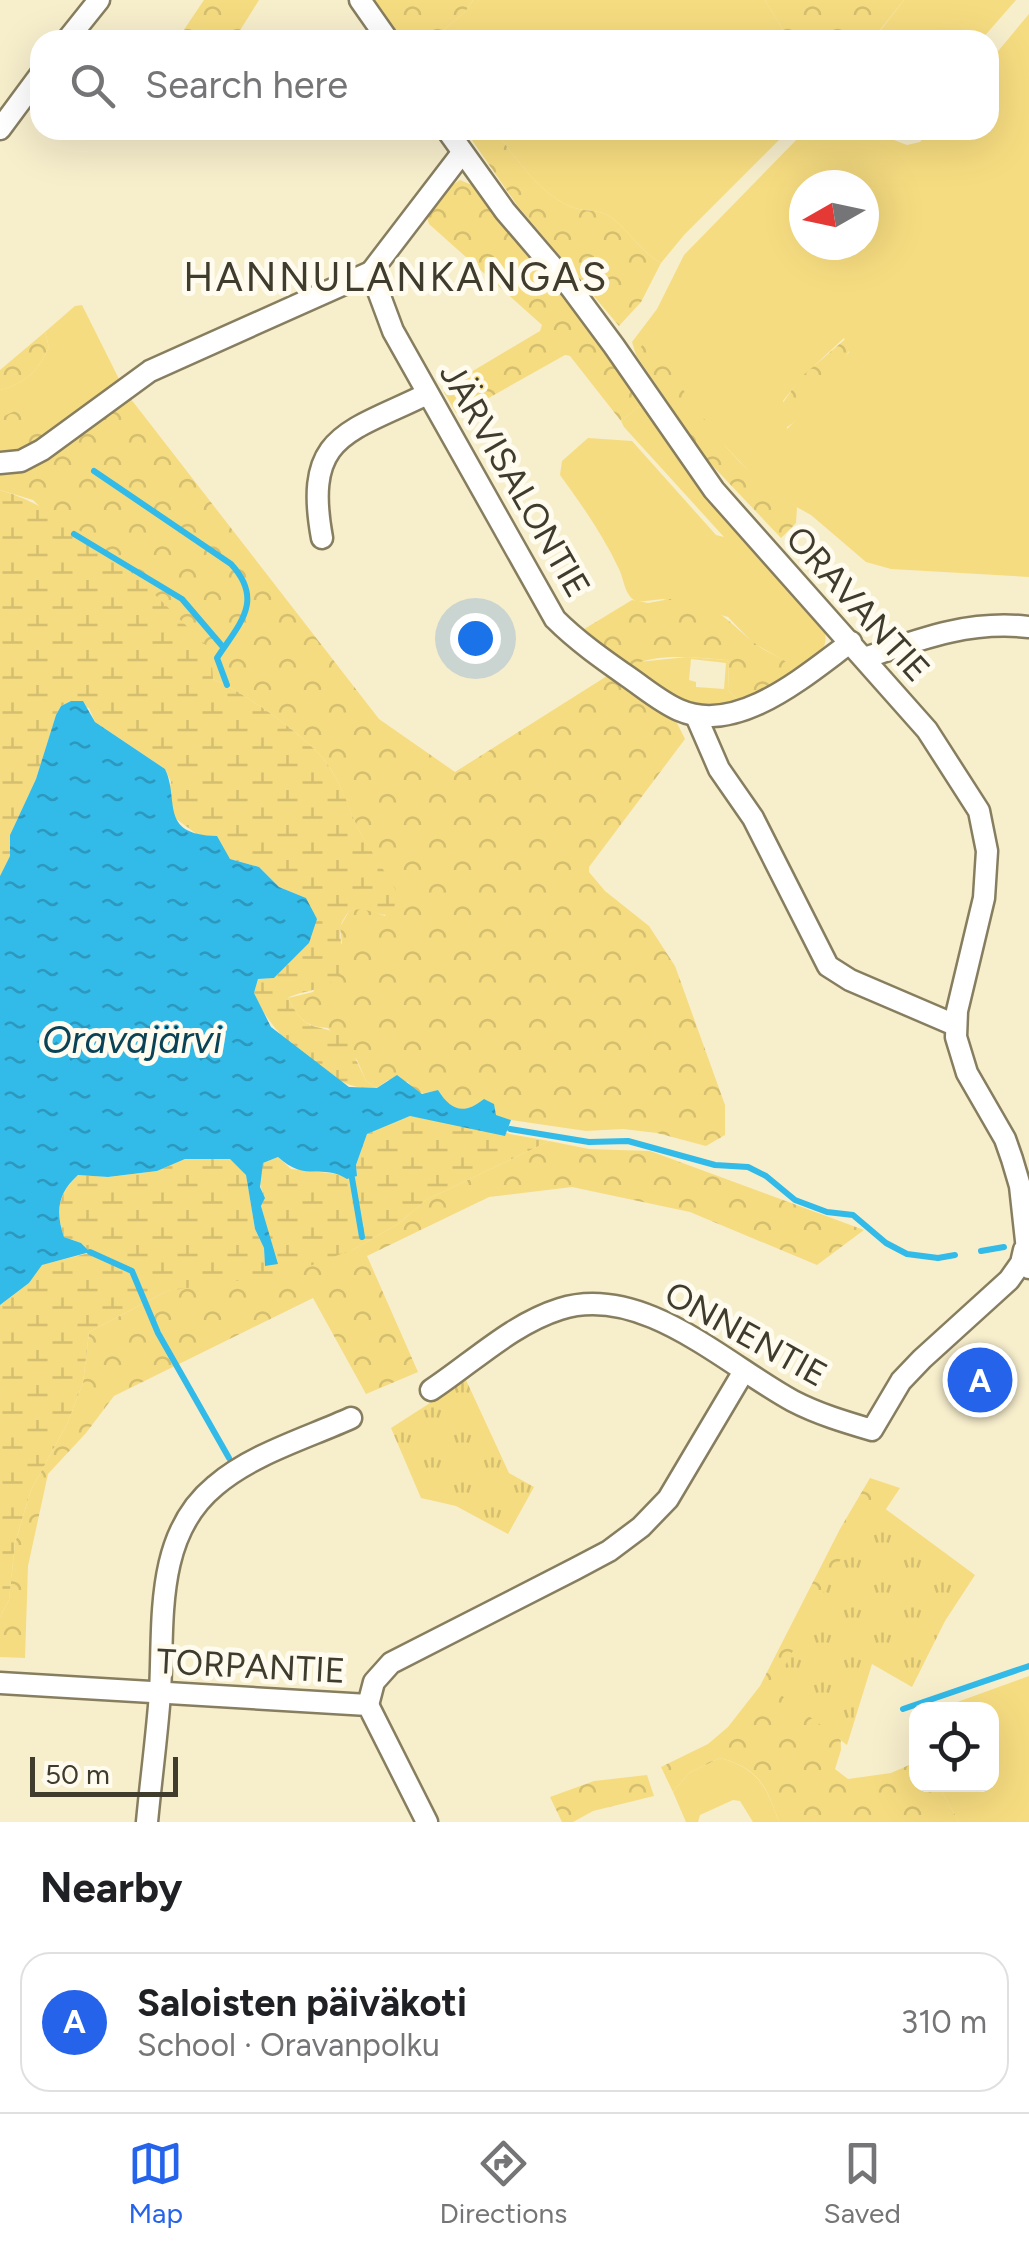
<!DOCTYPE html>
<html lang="en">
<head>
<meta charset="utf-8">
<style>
	body { margin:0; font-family:Figtree,sans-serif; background:#f6f6f6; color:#202124 }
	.controls { position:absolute; right:30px; bottom:30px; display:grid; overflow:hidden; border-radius:20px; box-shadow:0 10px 40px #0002 }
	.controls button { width:90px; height:90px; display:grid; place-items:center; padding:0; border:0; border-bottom:2px solid #e0e0e0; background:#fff; color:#202124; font:50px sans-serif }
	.compass { position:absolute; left:789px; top:170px; width:90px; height:90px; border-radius:50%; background:#fff; box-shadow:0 10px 40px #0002; rotate:261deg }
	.scale { position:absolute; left:30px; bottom:25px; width:148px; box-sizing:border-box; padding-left:10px; border:5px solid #3f3c2e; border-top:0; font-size:28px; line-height:35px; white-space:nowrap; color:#3f3c2e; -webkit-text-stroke:8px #fffbee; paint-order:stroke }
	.you { position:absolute; left:475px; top:638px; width:35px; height:35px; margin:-25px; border:8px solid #fff; border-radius:50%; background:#1a73e8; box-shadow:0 0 0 15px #1a73e833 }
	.badge { display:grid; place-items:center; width:65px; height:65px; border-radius:50%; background:#2563eb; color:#fff; font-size:32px; font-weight:700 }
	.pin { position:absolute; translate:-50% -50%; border:5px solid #fff; box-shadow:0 2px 10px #0006 }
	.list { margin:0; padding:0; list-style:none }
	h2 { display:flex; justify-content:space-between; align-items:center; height:130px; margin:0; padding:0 40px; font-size:42px }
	h2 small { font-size:32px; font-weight:400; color:#757577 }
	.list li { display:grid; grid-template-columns:65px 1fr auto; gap:30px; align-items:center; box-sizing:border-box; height:140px; margin:0 20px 20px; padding:0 20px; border:2px solid #e0e0e0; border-radius:30px }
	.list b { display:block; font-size:38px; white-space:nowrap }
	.list p { margin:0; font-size:32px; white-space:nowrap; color:#757577 }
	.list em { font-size:32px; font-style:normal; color:#757577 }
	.icon { flex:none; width:55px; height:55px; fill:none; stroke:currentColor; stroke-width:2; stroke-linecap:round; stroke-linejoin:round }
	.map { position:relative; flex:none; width:1029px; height:1822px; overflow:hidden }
	.search { position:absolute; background:#fff; box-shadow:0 10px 40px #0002; left:30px; right:30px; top:30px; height:110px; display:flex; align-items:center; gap:25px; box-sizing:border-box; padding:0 35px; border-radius:30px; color:#757577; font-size:38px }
	.sheet { height:290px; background:#fff }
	nav { display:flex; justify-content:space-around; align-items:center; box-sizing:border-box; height:140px; border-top:2px solid #e0e0e0; background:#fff; font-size:28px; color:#757577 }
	nav a { display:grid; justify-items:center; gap:5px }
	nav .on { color:#2563eb }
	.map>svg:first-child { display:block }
	.grass { fill:#f6dc80; fill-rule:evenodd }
	.forest { fill:url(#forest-crowns) }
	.wetland { fill:url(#wetland-marsh) }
	.park { fill:url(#park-tufts) }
	.water { fill:url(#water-ripples) }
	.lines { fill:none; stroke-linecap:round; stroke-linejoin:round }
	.stream { stroke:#32bae9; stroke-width:6 }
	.minor-casing { stroke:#877e60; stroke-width:25 }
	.minor { stroke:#fff; stroke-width:20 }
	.labels { text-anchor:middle; stroke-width:10; stroke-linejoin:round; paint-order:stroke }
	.street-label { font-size:35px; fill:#3f3c2e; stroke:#fffbee }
	.water-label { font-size:38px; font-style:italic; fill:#0a4357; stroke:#fffbee }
	.quarter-label { font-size:40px; letter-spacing:2.5px; fill:#3f3c2e; stroke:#fffbee }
</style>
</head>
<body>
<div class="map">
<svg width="1029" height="1822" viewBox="0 0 1029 1822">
	<defs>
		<pattern id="forest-crowns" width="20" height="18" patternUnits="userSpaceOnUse" patternTransform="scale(2.5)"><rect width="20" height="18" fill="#f6dc80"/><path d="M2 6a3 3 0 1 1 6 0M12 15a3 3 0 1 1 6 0" fill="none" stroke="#d4be6f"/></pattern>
		<pattern id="wetland-marsh" width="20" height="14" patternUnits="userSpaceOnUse" patternTransform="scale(2.5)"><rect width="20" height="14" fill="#f6dc80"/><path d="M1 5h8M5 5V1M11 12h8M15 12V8" fill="none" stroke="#d4be6f"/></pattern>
		<pattern id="park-tufts" width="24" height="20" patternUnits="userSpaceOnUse" patternTransform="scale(2.5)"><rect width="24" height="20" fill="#f6dc80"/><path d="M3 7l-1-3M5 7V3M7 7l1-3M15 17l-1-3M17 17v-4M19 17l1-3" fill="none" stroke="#d4be6f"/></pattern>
		<pattern id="water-ripples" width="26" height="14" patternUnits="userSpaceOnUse" patternTransform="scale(2.5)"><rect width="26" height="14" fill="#32bae9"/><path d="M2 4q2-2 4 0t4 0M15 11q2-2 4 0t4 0" fill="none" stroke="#2c98bd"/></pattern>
	</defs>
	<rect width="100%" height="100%" fill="#f7eecc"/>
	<g class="grass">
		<path d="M473,0h292l24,40h-357l33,-28z"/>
		<path d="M904,0h112l-35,40h-108z"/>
		<path d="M1029,14v563l-138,-8 -25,-7 -55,-47 -45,-25 -49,-53 -72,-94 -9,12 -4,-13 25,-33 27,-54 122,-125h73l12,9 16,6 13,-3 11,-12h58v-68zM804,185h60v60h-60zM844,338l5,14 -31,45 -31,32 -4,-28 18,-23z"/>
		<path d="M494,130h295l-105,105 -23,28c-21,-11 -32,-34 -52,-47 -10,-7 -26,-4 -37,-9 -33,-13 -56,-50 -78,-77z"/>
		<path d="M82,305l38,76 -69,51 -51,-14v-28c26,-7 38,-19 49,-43l-4,-15 30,-26z"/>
		<path d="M638,407l5,1 49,69 132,152c7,23 -12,32 -28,45l-11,-13 -32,-18 -25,-26 -65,-18 -26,3c-13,-7 -12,-20 -18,-33 -16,-34 -37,-64 -59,-94l2,-14 26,-23 44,3 84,94 8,2 -100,-110 -3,-6z"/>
		<path d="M687,657l40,3 2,3 -1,27 10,10 -32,7 -25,-5 -52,-35 9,-5zM691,659l35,4 -2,26 -28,-2v-5l-7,-2z"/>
		<path d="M1029,1676v146h-70l-21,-37 54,-1v-74l-54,-1z"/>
		<path d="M720,1758c39,11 46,28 59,64h-26l-13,-21 -7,-1 -33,15 -2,7h-12l-13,-30 16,-19z"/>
	</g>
	<g class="forest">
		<path d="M204,0h55l-25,40h-57z"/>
		<path d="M372,0h101l-8,12 -33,28h-30z"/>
		<path d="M765,0h139l-32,40h-83z"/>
		<path d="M465,130h29c22,27 45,64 78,77 11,5 27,2 37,9 20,13 31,36 52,47l-20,39 -22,24 -102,-121z"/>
		<path d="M460,180l17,7 87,108 79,113 -5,-1 -17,14 -51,-65 -5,-1 -105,59 -4,-1 -12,-21 2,-5 94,-56 2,-6 -113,-101 -3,-9 23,-28z"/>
		<path d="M45,332l4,15c-11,24 -23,36 -49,43v-20z"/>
		<path d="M850,335l3,7c-11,28 -49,81 -77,91l-6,-3 -1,-7 31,-45z"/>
		<path d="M644,342l12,9c41,57 79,122 141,156l-1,16 -15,15 -73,-77 -72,-106z"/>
		<path d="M127,394l252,325 76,53 152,-96 69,45 9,18 -96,128v5l16,19 44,35 26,40 50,139v30l-19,11 -49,-13 -34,-4 -37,2 -75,-11 -39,-12 -12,2 -12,-4 -10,-16c-15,4 -21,6 -30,-8l-20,-2 -11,8 -11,-7 -9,-21 -29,-32c-23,-1 -30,-10 -40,-30l25,-6 29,-49 -2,-16 9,-16 12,-4 24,9 11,-24c-11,-20 -25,-40 -36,-60 -14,-26 -19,-54 -39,-76 -25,-27 -75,-62 -108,-77l-180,-179 -33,-10v-19z"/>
		<path d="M19,409l15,3 17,20 -32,21h-19v-35z"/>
		<path d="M681,597c34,5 50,28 76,48 9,7 20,10 28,16 5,4 7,9 11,13l-58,26 -10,-10 1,-27 -2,-3c-32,-2 -69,-8 -98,7l-48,-36 51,-31 16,3z"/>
		<path d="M549,1141l40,8 61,2 214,79 -47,35 -127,-53 -118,-25 -83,10 -122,59 51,116 -52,22 -53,-96 -199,98 -28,37 -38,41 -20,92 -3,92 -25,-1v-40l9,-17 6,-57 16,-53 36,-66 16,-41 6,-51 78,-41 187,-42 44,-25 28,-24z"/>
		<path d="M870,1478l30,10 -16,24 -44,205 1,33 -6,19 13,10 43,-6 25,-11v22l22,1 21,37h-180c-13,-36 -19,-53 -59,-64l-31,15 -16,19 -12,-25 47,-23 20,-17 32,-41 80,-157z"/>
		<path d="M647,1775l7,21 -61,15 -20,11h-11l-12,-25 44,-16z"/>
	</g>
	<g class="wetland">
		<path d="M0,490c85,26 149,100 211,160l2,29c33,15 83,50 108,77 20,22 26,51 39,76 12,20 25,40 37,60l-4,22c-16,4 -24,-9 -44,-3 -3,5 -7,9 -8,15 -5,19 14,39 -7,54 -14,12 -32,10 -46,18 18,36 25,24 57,38l21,45 11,7c-45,6 -108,-55 -123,-95l4,-14 16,-1 35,-35 -3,-45 -27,-11 -20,-20 -29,-8 -55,-41 -7,-23 3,-13 -6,-13 -70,-47 -6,-14 -18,-7 -10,5 -5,9 -20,64 -26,56v21l-10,20z"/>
		<path d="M410,1116l139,25 -123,59 -28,24 -44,25 -60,23 -127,19 -78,41 -6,51 -16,41 -36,66 -16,53 -6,57 -9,17v-312l29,-22 12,-18 48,-12 -8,-10 -17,-6c-9,-26 -6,-43 14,-62l31,2 48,-6 28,-12h45l16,15 9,55 9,19 1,18v-45l-4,-15 4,-8c-6,-12 -7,-22 -2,-35l15,-6 13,12 66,7 -1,-11 11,-31z"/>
	</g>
	<g class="park">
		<path d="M466,1380l43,93 25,14 -26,47 -52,-28 -35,-8 -30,-70z"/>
		<path d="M872,1499l103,76 -30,46 -33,66 -40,-23 -25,81 -74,-56z"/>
	</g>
	<path class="water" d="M71,701h12l12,21 70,47c15,31 -7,66 52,67l13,23 29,8 20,20 27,11 11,21 -8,24 -35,35 -16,1 -4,14 17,34 78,60 28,1 20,-13 25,19 16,-4c13,21 26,25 46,9l10,5 2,11 15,5 -6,16 -95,-20 -43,18 -11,31 1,11 -10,3c-24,-16 -41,4 -69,-22l-15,6 -3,24 5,11 -4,8 17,58 -13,2 -1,-18 -9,-19 -9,-54 -16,-16h-45l-28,12 -49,6 -30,-2c-20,18 -23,36 -14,62l17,6 9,9 -48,13 -13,18 -29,22v-429l10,-20v-21l26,-56 20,-64 5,-9z"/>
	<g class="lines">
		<g class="stream">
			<path d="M94,471l137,93c34,37 8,60 -14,94l10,27"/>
			<path d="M74,534l108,65 41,48"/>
			<path d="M510,1129l79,13 39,-1 87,24 33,2 18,9 29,24 32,12 26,3 33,28 21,11 31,4 17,-3"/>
			<path d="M352,1178l10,59"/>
			<path d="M981,1251l23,-4"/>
			<path d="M90,1252l42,19 26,62 71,125"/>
			<path d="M903,1709l126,-43"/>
		</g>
		<defs>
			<g id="minor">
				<path d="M360,0l28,40"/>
				<path d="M67,40l32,-40"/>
				<path d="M0,129l40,-54"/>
				<path d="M447,130l58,81 66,77 43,58 100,144 213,240 52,81 8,40 -3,47 -27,113 -1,26 11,36 38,66 7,20 8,27 9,82"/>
				<path d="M462,153l-91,119 22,59 162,288c24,24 52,43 79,62 14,10 29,22 45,29 59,26 128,-36 172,-68"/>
				<path d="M0,463l21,-2 21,-11 108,-79 221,-99"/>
				<path d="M322,538c-19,-104 26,-105 105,-144"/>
				<path d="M865,658c55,-19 105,-38 164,-31"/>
				<path d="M696,716l23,53 34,49 75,148 22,14 105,45"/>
				<path d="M431,1390c41,-27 81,-66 129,-81 82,-26 165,55 233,92 25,13 52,21 79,29l29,-49 21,-22 87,-79 12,-17 3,-13"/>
				<path d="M0,1683l368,22 59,117"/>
				<path d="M368,1705l6,-23 17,-19 184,-94 34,-18 32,-24 27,-28 76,-128"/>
				<path d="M147,1822c4,-43 10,-86 13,-129 4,-71 -6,-157 55,-207 37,-32 92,-48 136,-68"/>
			</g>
		</defs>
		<use href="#minor" class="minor-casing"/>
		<use href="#minor" class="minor"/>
	</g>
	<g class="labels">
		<g class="street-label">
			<text transform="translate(515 480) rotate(60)" y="12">JÄRVISALONTIE</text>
			<text transform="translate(858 604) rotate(48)" y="12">ORAVANTIE</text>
			<text transform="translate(746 1334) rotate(29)" y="12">ONNENTIE</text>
			<text transform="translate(251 1666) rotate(3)" y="12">TORPANTIE</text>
		</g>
		<g class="water-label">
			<text x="132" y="1053">Oravajärvi</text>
		</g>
		<g class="quarter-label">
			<text x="396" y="291">HANNULANKANGAS</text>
		</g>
	</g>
</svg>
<div class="controls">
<button><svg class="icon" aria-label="locate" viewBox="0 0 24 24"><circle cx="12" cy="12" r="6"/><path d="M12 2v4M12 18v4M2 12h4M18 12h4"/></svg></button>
</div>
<svg class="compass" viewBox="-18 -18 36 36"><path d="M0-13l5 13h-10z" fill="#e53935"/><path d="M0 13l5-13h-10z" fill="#757577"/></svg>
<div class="scale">50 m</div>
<div class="you"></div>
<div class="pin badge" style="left:980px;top:1380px">A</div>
<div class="search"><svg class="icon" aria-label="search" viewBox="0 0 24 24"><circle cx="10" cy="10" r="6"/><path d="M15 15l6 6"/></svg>Search here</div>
</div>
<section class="sheet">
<h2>Nearby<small></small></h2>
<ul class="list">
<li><span class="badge">A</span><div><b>Saloisten päiväkoti</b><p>School · Oravanpolku</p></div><em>310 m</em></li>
</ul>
</section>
<nav>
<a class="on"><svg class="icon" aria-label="map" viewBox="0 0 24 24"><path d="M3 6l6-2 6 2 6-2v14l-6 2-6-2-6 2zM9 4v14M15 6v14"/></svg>Map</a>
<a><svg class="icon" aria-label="directions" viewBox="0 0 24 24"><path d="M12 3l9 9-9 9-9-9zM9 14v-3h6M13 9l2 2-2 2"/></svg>Directions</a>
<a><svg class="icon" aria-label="saved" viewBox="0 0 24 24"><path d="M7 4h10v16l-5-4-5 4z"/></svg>Saved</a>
</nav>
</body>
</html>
